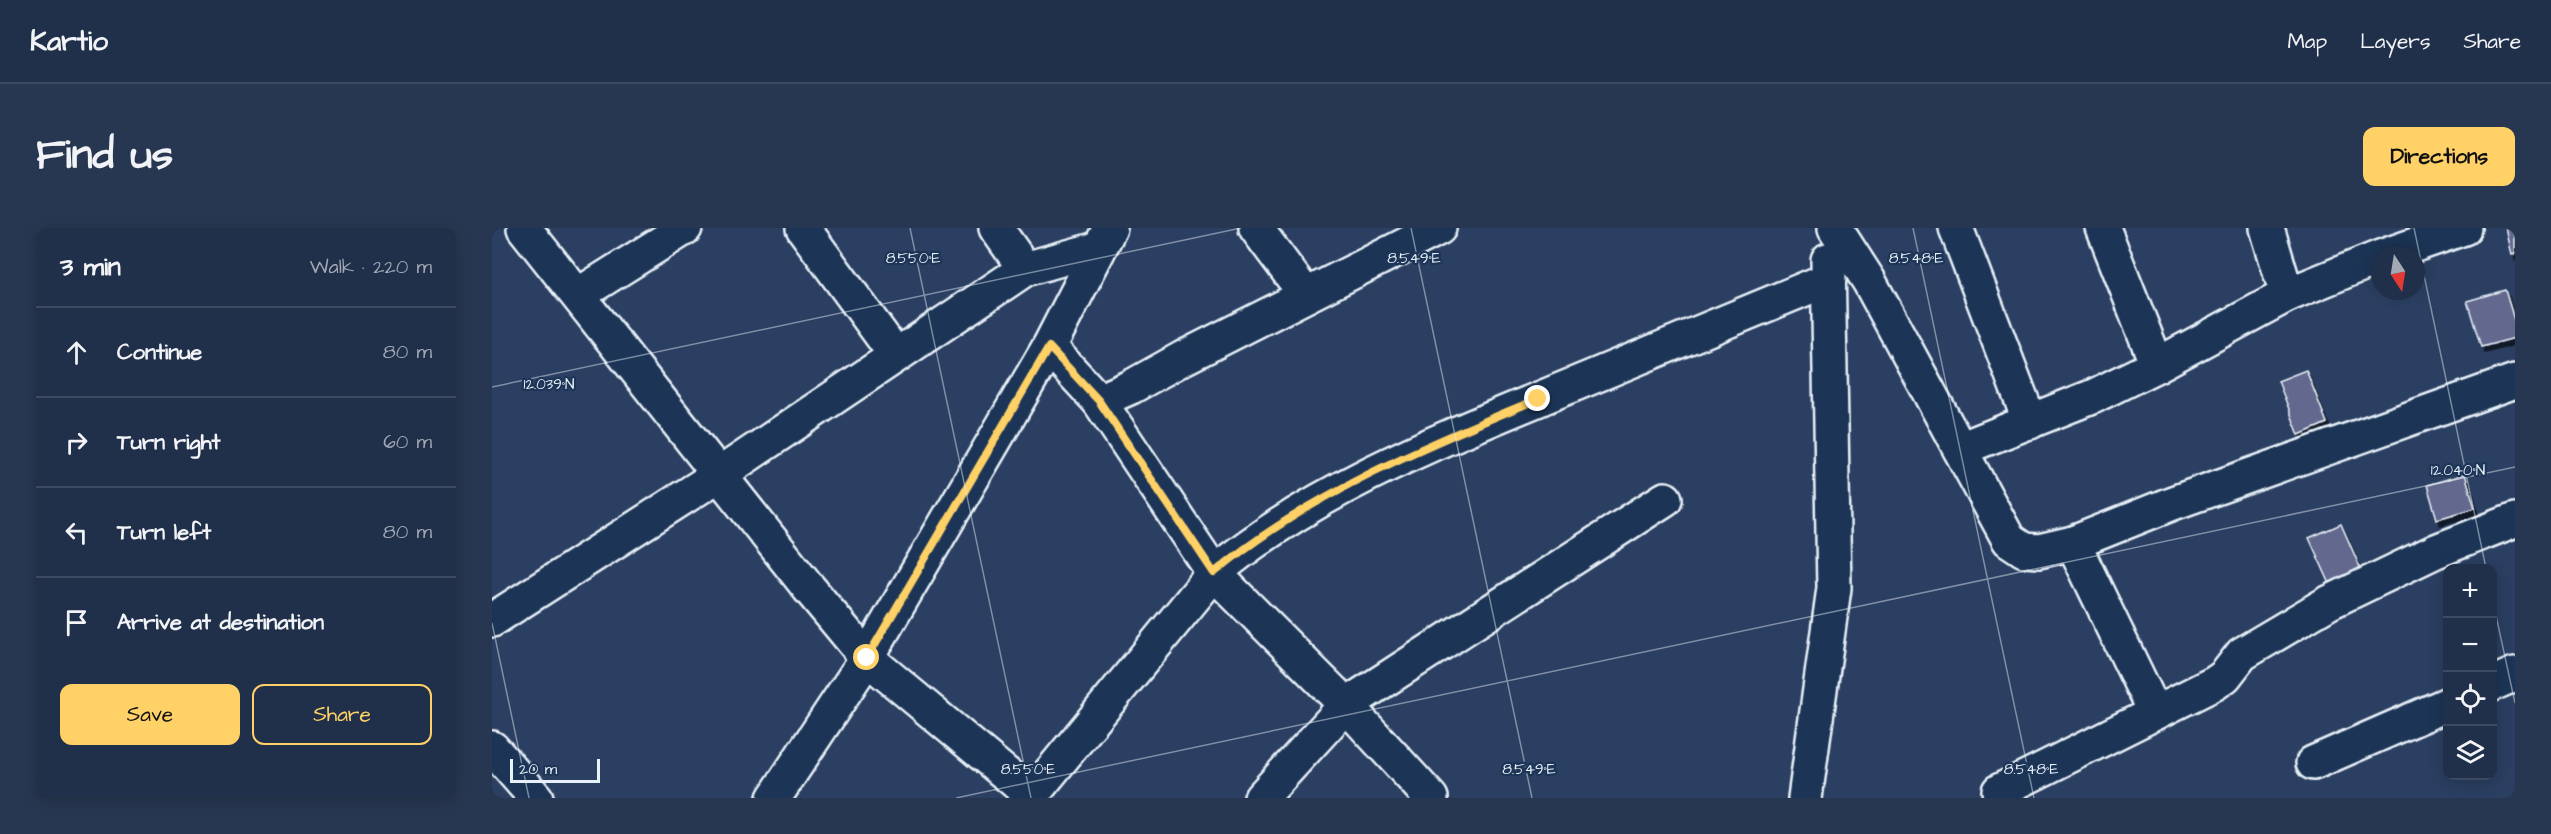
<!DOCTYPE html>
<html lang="en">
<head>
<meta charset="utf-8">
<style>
	body { margin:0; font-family:"Architects Daughter",sans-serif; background:#283751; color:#f1f3f6 }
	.controls { position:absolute; right:18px; bottom:18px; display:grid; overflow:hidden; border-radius:12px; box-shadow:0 3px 15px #0003 }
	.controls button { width:54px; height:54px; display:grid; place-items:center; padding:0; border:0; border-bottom:2px solid #3d4a62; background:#202f4a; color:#f1f3f6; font:30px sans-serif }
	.compass { position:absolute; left:1879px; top:18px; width:54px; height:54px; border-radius:50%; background:#202f4a; box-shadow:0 3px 15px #0003; rotate:168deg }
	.scale { position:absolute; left:18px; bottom:15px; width:90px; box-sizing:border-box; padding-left:6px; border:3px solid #e8f1f8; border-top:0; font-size:16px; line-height:21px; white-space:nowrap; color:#e8f1f8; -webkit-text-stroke:4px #1d3557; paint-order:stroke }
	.stop { position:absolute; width:18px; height:18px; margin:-14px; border:4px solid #ffd166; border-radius:50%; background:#fff }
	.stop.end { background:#ffd166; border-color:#fff; box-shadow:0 2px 6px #0008 }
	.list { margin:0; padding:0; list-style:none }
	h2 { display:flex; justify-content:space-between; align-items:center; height:78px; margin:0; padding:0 24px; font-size:26px }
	h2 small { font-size:20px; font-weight:400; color:#a2a9b5 }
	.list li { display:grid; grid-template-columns:39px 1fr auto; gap:18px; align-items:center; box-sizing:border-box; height:90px; padding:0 24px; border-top:2px solid #3d4a62 }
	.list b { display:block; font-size:22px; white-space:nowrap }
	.list em { font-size:20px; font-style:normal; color:#a2a9b5 }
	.actions { display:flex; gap:12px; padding:18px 24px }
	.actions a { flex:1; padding:14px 0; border:2px solid #ffd166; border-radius:12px; text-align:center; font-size:21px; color:#ffd166 }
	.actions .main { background:#ffd166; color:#111 }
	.icon { flex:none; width:33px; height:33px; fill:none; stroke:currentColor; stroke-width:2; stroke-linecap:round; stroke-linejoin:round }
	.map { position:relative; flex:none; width:2023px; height:570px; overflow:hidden; border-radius:12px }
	header { display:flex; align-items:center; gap:36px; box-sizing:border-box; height:84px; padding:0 30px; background:#202f4a; border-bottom:2px solid #3d4a62 }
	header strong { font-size:28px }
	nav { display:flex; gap:33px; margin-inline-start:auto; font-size:21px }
	.intro { display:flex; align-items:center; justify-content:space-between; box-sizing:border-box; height:144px; padding:0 36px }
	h1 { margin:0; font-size:42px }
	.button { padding:15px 27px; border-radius:12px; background:#ffd166; color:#111; font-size:21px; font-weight:700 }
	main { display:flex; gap:36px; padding:0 36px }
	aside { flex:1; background:#202f4a; border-radius:12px; box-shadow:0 3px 15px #0003 }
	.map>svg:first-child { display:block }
	.building { fill:#63688e; stroke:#e8f1f8; stroke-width:1.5; filter:url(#shadow) }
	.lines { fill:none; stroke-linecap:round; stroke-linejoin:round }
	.minor-casing { stroke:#e8f1f8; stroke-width:38 }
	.minor { stroke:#1d3557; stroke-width:33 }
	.route { stroke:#ffd166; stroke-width:8 }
	.ticks { fill:none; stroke:#e8f1f8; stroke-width:1.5; stroke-opacity:0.45 }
	.ticks-label { font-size:15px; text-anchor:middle; fill:#e8f1f8; stroke:#1d3557; stroke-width:4.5; stroke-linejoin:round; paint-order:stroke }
</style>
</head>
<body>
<header>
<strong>Kartio</strong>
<nav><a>Map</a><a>Layers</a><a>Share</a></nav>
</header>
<div class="intro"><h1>Find us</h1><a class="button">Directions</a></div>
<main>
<aside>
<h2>3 min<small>Walk · 220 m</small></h2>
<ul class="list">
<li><svg class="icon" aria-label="ahead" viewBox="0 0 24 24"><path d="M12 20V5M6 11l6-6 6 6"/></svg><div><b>Continue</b></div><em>80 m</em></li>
<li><svg class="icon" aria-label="right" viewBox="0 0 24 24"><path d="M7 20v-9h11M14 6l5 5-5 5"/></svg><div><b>Turn right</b></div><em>60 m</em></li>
<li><svg class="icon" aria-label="left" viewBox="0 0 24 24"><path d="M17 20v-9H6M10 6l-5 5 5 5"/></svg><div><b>Turn left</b></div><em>80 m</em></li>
<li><svg class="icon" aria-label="arrive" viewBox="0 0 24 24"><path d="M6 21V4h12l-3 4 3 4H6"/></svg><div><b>Arrive at destination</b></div></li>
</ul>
<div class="actions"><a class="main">Save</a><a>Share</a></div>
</aside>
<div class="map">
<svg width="2023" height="570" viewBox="0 0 2023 570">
	<defs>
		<filter id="shadow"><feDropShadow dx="3.5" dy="6" stdDeviation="0" flood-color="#0009"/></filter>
	</defs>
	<rect width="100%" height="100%" fill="#2b3f62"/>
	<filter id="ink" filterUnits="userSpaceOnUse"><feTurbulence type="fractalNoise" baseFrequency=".0167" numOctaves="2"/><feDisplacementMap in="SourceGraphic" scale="12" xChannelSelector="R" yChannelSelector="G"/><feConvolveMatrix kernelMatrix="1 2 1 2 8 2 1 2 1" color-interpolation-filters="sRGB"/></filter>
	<g filter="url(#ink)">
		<g class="building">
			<path d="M2014,0h9v26l-3,1z"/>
			<path d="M2013,62l10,33v15l-34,9 -14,-46z"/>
			<path d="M1814,142l21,53 -28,12 -21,-54z"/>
			<path d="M1973,246l10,34 -38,11 -10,-34z"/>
			<path d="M1849,296l21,48 -31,14 -22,-48z"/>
		</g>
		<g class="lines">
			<defs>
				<g id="minor">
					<path d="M32,0l284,359 59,71 168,140"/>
					<path d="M311,0l92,126"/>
					<path d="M504,0l29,41"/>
					<path d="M764,0l50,67"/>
					<path d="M1343,0l34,53 140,259 15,10 15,1 34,-8 100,-40 342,-122"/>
					<path d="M1464,0l74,194"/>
					<path d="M1611,0l54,137"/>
					<path d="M1775,0l20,67"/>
					<path d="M1894,27l78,-27"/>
					<path d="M86,67l107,-67"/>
					<path d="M557,119l50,54 115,172 132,132 85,93"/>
					<path d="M607,173l32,-14 52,-29 256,-130"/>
					<path d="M1468,221l134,-53 63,-31 130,-70 93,-38"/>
					<path d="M1581,315l82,170"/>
					<path d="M0,392l228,-146 305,-205 72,-20"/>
					<path d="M2000,456l23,-10"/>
					<path d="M0,520l44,50"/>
					<path d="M1821,535l135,-59"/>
					<path d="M1507,563l216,-108 10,-7 17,-22 86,-51 108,-52 79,-31"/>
					<path d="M540,567l182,-222c95,-80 218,-130 332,-177 94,-39 189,-78 283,-117"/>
					<path d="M282,570l93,-140 182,-311 61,-119"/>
					<path d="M769,570l85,-93 319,-206"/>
					<path d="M1313,570l29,-210 -6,-328"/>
				</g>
			</defs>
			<use href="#minor" class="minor-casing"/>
			<use href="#minor" class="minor"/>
		</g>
	</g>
	<g class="lines" filter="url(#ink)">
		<path class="route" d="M375,430l182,-311 50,54 115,172c93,-78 212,-128 324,-174"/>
	</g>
	<path class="ticks" d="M418,0l121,570M919,0l121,570M1421,0l121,570M1922,0l72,340M0,159l749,-159M2000,369l23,106M0,395l37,175M464,570l1559,-331"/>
	<g class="ticks-label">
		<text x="421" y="35">8.550°E</text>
		<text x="922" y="35">8.549°E</text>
		<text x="1424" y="35">8.548°E</text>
		<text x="57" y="161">12.039°N</text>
		<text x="1966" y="247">12.040°N</text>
		<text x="536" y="546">8.550°E</text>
		<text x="1037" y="546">8.549°E</text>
		<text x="1539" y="546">8.548°E</text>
	</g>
</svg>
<div class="controls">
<button>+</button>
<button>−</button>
<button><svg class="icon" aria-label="locate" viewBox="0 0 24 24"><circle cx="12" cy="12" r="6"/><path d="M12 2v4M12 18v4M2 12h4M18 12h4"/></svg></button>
<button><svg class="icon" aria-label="layers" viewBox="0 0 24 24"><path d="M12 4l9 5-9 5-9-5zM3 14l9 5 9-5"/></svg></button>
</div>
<svg class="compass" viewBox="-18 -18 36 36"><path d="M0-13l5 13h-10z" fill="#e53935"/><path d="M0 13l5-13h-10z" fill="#a2a9b5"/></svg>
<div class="scale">20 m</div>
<div class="stop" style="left:375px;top:430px"></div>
<div class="stop end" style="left:1046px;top:171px"></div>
</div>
</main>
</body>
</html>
